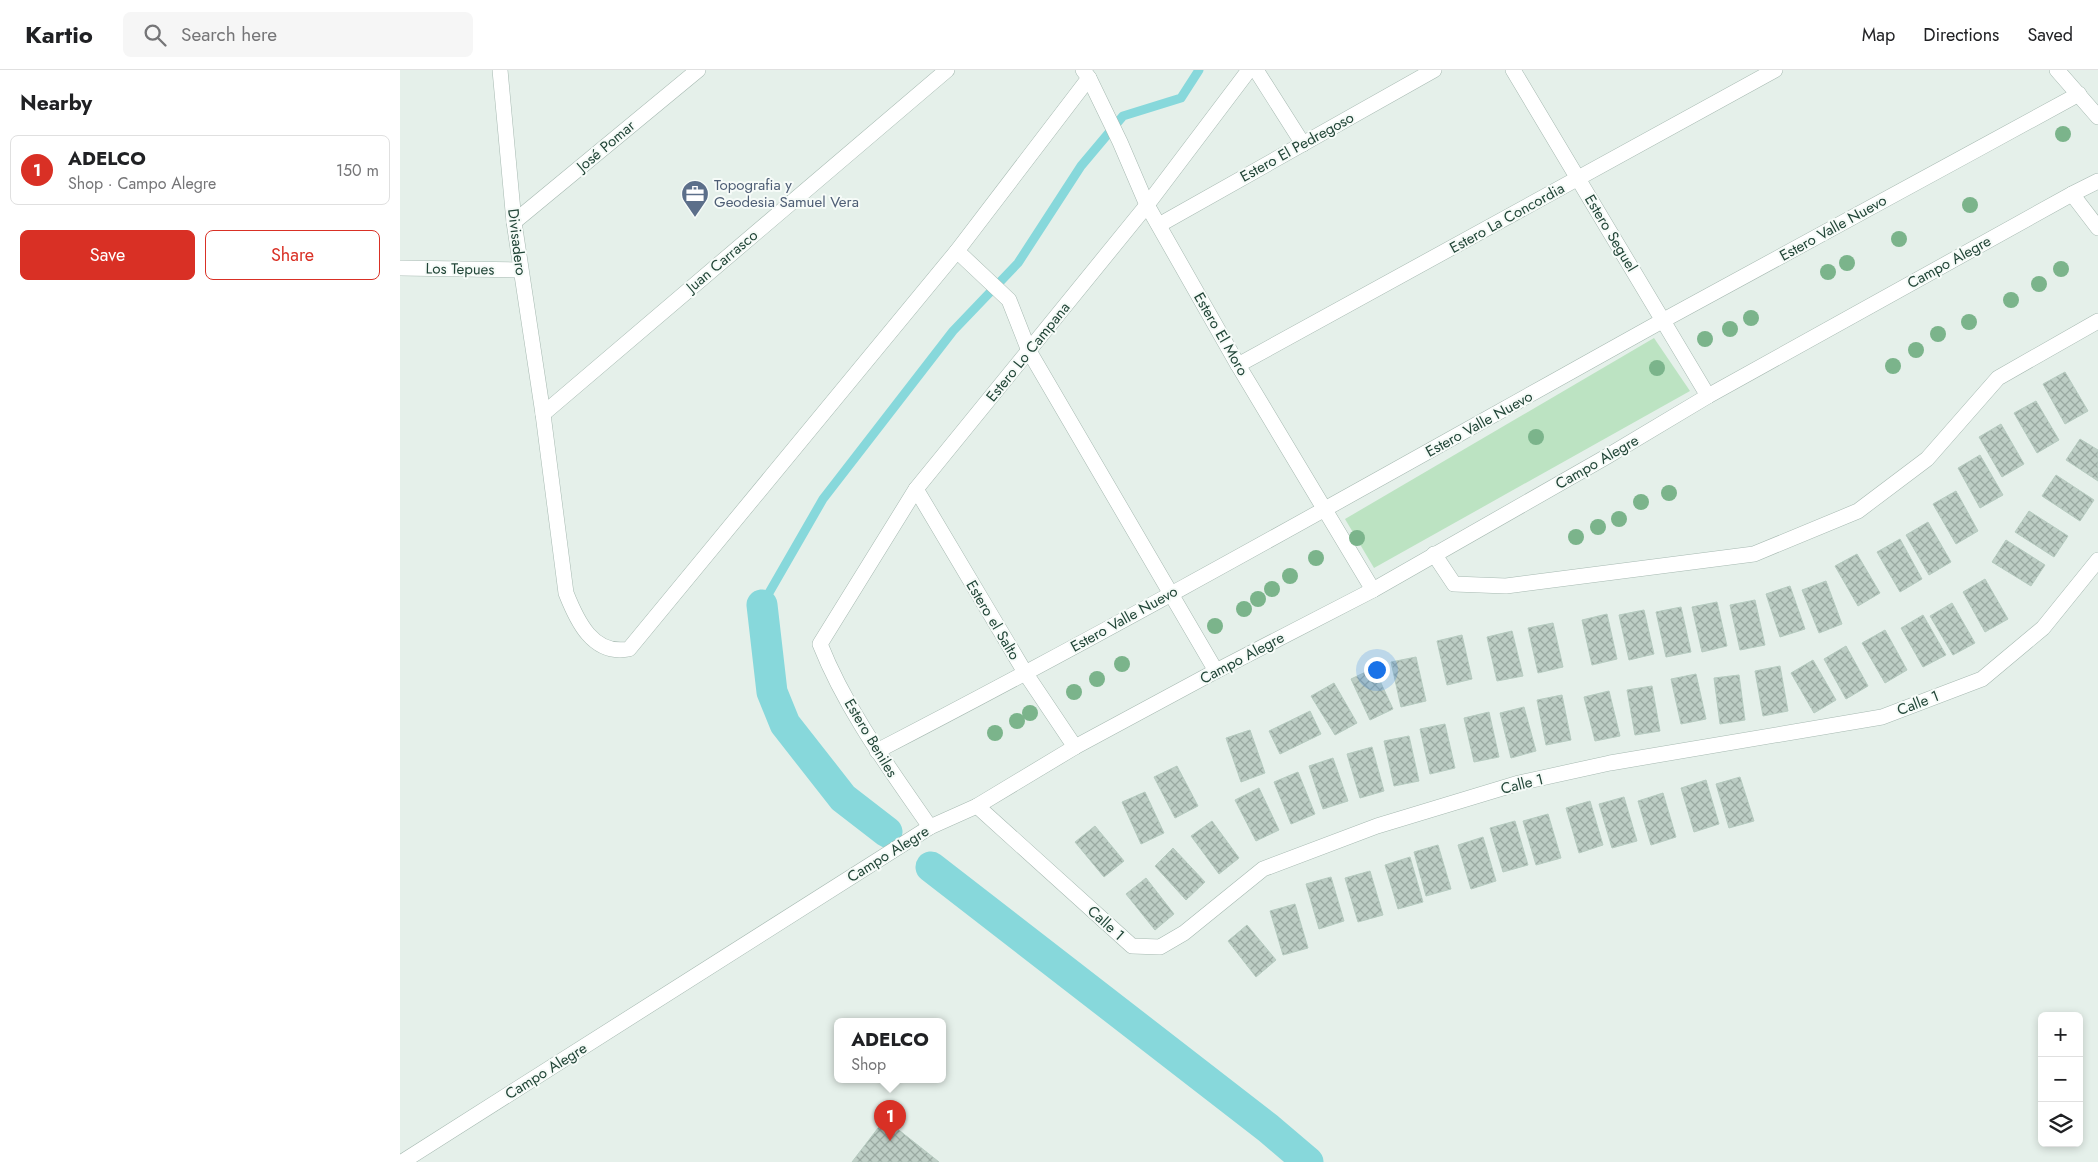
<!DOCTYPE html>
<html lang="en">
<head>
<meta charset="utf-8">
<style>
	body { margin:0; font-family:Jost,sans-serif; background:#f6f6f6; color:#202124 }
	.controls { position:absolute; right:15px; bottom:15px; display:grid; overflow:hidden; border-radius:8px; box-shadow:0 2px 8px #0003 }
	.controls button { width:45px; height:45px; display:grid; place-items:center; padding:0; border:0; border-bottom:1px solid #e0e0e0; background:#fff; color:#202124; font:25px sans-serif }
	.you { position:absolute; left:976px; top:599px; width:18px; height:18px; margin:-12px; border:4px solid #fff; border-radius:50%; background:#1a73e8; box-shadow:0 0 0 8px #1a73e833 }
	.badge { display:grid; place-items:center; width:32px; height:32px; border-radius:50%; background:#d93025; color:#fff; font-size:16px; font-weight:700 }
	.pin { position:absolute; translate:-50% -41px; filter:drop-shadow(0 1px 2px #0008) }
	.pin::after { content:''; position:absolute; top:26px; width:18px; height:15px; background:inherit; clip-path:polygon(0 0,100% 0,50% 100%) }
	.popup { position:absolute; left:434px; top:948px; width:112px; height:65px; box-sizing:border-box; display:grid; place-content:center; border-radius:8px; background:#fff; filter:drop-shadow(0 1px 4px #0005); font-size:16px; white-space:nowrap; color:#757577 }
	.popup b { font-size:19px; color:#202124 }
	.popup::after { content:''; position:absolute; left:50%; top:100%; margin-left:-10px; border:10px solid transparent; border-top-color:#fff }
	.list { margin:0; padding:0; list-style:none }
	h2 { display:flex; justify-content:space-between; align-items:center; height:65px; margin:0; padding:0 20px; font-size:21px }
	h2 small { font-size:16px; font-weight:400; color:#757577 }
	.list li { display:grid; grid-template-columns:32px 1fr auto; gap:15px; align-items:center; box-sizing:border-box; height:70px; margin:0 10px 10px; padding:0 10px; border:1px solid #e0e0e0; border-radius:8px }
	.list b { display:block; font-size:19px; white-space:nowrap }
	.list p { margin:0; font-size:16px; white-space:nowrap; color:#757577 }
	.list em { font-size:16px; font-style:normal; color:#757577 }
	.actions { display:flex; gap:10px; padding:15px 20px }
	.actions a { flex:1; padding:11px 0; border:1px solid #d93025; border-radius:8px; text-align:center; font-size:18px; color:#d93025 }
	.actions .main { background:#d93025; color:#fff }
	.icon { flex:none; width:28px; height:28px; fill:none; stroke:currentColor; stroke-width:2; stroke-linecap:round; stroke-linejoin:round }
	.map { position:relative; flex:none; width:1698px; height:1092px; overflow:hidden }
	header { display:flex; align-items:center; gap:30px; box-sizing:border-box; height:70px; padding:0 25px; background:#fff; border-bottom:1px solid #e0e0e0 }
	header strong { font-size:24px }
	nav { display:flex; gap:28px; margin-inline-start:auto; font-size:18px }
	.search { width:350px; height:45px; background:#f6f6f6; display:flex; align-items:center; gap:12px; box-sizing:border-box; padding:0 18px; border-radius:8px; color:#757577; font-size:19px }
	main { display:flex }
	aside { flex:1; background:#fff }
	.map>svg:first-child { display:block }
	.park { fill:#bce3c2 }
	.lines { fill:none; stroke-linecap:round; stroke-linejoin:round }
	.stream { stroke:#87d8db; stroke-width:9 }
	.canal { stroke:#87d8db; stroke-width:31 }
	.building { fill:url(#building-cross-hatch); stroke:#b6cbc0 }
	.minor-casing { stroke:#a6b9b1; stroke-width:16 }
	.minor { stroke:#fff; stroke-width:15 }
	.tree { fill:#7bb48b }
	.labels { text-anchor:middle; stroke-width:4; stroke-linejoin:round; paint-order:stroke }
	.street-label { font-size:15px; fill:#214537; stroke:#f6fbf8 }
	.service-label { font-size:15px; fill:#4e5e75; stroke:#f6fbf8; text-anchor:start }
</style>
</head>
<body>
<header>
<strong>Kartio</strong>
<div class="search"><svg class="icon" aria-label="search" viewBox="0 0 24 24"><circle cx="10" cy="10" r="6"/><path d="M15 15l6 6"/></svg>Search here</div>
<nav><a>Map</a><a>Directions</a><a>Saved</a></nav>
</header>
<main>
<aside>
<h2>Nearby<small></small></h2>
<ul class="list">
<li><span class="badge">1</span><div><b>ADELCO</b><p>Shop · Campo Alegre</p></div><em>150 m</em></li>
</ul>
<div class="actions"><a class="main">Save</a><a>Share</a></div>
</aside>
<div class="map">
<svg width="1698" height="1092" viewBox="0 0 1698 1092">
	<defs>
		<pattern id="building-cross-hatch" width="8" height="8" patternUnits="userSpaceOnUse" patternTransform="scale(1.25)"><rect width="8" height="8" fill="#bdcec5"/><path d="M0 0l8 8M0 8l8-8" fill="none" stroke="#99a9a1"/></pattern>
	</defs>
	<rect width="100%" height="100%" fill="#e5f0ea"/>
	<path class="park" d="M1254,268l36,53 -316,177 -29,-49z"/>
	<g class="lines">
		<path class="stream" d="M362,535l61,-106 130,-168 65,-68 63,-97 42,-50 58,-18 18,-28"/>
		<g class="canal">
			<path d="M362,535l10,87 13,32 58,74 44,34"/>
			<path d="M531,797l337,261 40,34"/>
		</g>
	</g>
	<g class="building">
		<path d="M1665,302l23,39 -23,13 -22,-40z"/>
		<path d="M1636,331l23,39 -22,13 -23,-40z"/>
		<path d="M1601,354l23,40 -22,13 -23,-40z"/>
		<path d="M1680,369l18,11v31l-32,-21z"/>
		<path d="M1580,385l23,40 -23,13 -22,-40z"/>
		<path d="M1656,405l38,25 -14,21 -38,-25z"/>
		<path d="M1556,421l22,40 -22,13 -23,-40z"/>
		<path d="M1629,441l39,25 -14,21 -39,-25z"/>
		<path d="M1528,452l23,40 -22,13 -23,-40z"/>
		<path d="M1500,469l22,40 -22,13 -23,-40z"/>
		<path d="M1606,470l39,25 -14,21 -39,-24z"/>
		<path d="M1457,484l23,39 -22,13 -23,-40z"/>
		<path d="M1585,509l23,40 -23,13 -22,-40z"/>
		<path d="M1426,511l16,43 -23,9 -17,-43z"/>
		<path d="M1390,516l15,43 -25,8 -14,-43z"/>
		<path d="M1355,530l10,45 -25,5 -10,-45z"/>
		<path d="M1317,532l10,44 -25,6 -10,-45z"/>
		<path d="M1552,533l23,40 -22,12 -23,-39z"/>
		<path d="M1281,537l10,45 -25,5 -10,-45z"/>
		<path d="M1244,540l10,44 -25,6 -10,-45z"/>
		<path d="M1207,544l10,45 -25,6 -10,-45z"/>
		<path d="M1523,545l23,40 -23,12 -22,-39z"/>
		<path d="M1153,553l10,44 -25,6 -10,-45z"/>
		<path d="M1485,560l22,40 -22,13 -23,-40z"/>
		<path d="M1112,561l11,45 -26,5 -10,-44z"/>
		<path d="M1062,565l10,44 -25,6 -10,-44z"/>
		<path d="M1446,576l22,40 -22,13 -22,-40z"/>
		<path d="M1016,587l10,44 -25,6 -10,-45z"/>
		<path d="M1413,590l23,40 -22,13 -23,-40z"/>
		<path d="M1380,596l8,45 -25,5 -8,-45z"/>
		<path d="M974,598l19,41 -23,11 -19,-41z"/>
		<path d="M1296,604l10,45 -25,5 -10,-45z"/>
		<path d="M1339,605l6,45 -25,4 -6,-46z"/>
		<path d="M934,613l23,40 -22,12 -24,-39z"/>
		<path d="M1252,616l8,45 -25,4 -8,-45z"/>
		<path d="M1209,621l11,45 -25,5 -11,-44z"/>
		<path d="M1162,625l9,45 -25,5 -9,-45z"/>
		<path d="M1124,637l12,44 -25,7 -11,-45z"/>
		<path d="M910,641l11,23 -41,20 -11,-23z"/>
		<path d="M1089,642l10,45 -25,5 -10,-44z"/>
		<path d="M1045,654l10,44 -25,6 -10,-45z"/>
		<path d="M850,660l15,43 -24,9 -15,-44z"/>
		<path d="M1009,666l10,45 -25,5 -10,-45z"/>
		<path d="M972,677l12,44 -24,7 -13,-44z"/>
		<path d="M933,688l15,43 -25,8 -14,-43z"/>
		<path d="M777,696l21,40 -23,12 -21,-41z"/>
		<path d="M898,702l17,42 -24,10 -17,-42z"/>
		<path d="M1340,707l14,44 -25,7 -13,-44z"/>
		<path d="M1306,710l13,44 -25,8 -13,-44z"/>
		<path d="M859,718l20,42 -23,11 -21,-41z"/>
		<path d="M745,722l19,41 -23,11 -19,-42z"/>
		<path d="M1263,723l13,44 -25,8 -13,-44z"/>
		<path d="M1224,727l13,44 -25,7 -13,-44z"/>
		<path d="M1190,731l13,44 -24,8 -13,-45z"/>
		<path d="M1148,744l13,44 -25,7 -13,-44z"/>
		<path d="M812,751l27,37 -20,16 -28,-38z"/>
		<path d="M1115,751l13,44 -25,7 -13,-44z"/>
		<path d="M695,756l29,35 -20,16 -29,-35z"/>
		<path d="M1083,767l13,44 -25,8 -13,-44z"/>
		<path d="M1038,775l13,44 -25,7 -12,-44z"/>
		<path d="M773,778l32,34 -19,18 -31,-34z"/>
		<path d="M1010,787l13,45 -25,7 -13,-44z"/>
		<path d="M970,801l13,44 -25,7 -13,-44z"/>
		<path d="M931,807l13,44 -25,8 -13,-45z"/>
		<path d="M746,808l28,36 -19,16 -29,-36z"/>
		<path d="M895,834l13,44 -25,7 -13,-44z"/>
		<path d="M847,855l29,35 -20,17 -28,-36z"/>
		<path d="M485,1049l54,43h-87z"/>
	</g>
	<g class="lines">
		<defs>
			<g id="minor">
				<path d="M100,0l14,152 29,192 23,179c11,28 27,63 63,56l328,-398 52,49 20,51 187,320"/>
				<path d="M683,0l6,8 31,64 27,63 91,160 135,225"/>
				<path d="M856,0l47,74"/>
				<path d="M1113,0l195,326"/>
				<path d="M1657,0l41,47"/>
				<path d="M1672,124l26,34"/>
				<path d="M114,152l184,-152"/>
				<path d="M759,155l275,-155"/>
				<path d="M557,181l132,-173"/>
				<path d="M0,198l120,2"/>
				<path d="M838,295l537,-295"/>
				<path d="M143,344l404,-344"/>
				<path d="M516,419l110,185 49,73"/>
				<path d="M1034,484l20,30 52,2 248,-32 104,-43 69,-52 71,-81 100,-57"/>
				<path d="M477,681c265,-137 524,-285 785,-430 138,-76 278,-151 417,-227"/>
				<path d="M577,736l155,140 28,1 24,-14 79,-64 114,-43 142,-43 91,-20 272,-46 100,-38 61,-51 55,-68"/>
				<path d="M530,757c-40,-58 -84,-117 -110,-183l96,-155 231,-284 102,-135"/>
				<path d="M2,1092l528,-335 47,-21 98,-59 141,-76 157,-81 233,-133 102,-61 364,-202 26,-13"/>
			</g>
		</defs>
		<use href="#minor" class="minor-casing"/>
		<use href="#minor" class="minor"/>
	</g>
	<g class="tree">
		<circle cx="1663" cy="64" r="8"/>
		<circle cx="1570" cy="135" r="8"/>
		<circle cx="1499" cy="169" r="8"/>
		<circle cx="1447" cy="193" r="8"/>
		<circle cx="1661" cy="199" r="8"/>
		<circle cx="1428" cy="202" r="8"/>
		<circle cx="1639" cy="214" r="8"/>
		<circle cx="1611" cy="230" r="8"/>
		<circle cx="1351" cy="248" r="8"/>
		<circle cx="1569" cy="252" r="8"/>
		<circle cx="1330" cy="259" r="8"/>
		<circle cx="1538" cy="264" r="8"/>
		<circle cx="1305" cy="269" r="8"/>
		<circle cx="1516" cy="280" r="8"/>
		<circle cx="1493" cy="296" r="8"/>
		<circle cx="1257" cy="298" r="8"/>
		<circle cx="1136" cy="367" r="8"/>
		<circle cx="1269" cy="423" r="8"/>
		<circle cx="1241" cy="432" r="8"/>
		<circle cx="1219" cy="449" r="8"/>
		<circle cx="1198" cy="457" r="8"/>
		<circle cx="1176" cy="467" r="8"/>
		<circle cx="957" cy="468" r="8"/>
		<circle cx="916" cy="488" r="8"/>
		<circle cx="890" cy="506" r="8"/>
		<circle cx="872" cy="519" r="8"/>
		<circle cx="858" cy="529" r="8"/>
		<circle cx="844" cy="539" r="8"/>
		<circle cx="815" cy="556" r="8"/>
		<circle cx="722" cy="594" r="8"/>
		<circle cx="697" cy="609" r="8"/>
		<circle cx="674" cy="622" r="8"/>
		<circle cx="630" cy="643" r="8"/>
		<circle cx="617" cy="651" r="8"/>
		<circle cx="595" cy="663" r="8"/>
	</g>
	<defs>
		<symbol id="office-pin" viewBox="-11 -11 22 30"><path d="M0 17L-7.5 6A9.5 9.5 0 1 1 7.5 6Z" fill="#5c6f8a" stroke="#f6fbf8"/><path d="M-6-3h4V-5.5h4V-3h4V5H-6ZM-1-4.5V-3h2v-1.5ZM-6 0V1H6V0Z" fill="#fff"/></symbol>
	</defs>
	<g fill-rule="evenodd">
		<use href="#office-pin" x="279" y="108" width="32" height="43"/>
	</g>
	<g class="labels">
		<g class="street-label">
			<text transform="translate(206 76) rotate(-40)" y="5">José Pomar</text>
			<text transform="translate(897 77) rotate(-29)" y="5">Estero El Pedregoso</text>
			<text transform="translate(1107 148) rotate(-29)" y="5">Estero La Concordia</text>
			<text transform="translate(1433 158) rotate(-29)" y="5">Estero Valle Nuevo</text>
			<text transform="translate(1211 163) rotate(59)" y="5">Estero Seguel</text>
			<text transform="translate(117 172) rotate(83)" y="5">Divisadero</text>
			<text transform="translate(322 191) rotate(-40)" y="5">Juan Carrasco</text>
			<text transform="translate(1549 192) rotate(-29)" y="5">Campo Alegre</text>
			<text transform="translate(60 199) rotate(1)" y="5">Los Tepues</text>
			<text transform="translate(821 264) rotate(60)" y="5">Estero El Moro</text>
			<text transform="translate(628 282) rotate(-51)" y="5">Estero Lo Campana</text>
			<text transform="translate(1079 354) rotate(-29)" y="5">Estero Valle Nuevo</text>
			<text transform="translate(1197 392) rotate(-30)" y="5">Campo Alegre</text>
			<text transform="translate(724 549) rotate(-29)" y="5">Estero Valle Nuevo</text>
			<text transform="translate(593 550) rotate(59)" y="5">Estero el Salto</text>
			<text transform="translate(842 588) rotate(-28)" y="5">Campo Alegre</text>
			<text transform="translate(1518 633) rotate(-21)" y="5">Calle 1</text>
			<text transform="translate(471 668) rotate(59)" y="5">Estero Beniles</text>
			<text transform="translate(1122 714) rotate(-14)" y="5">Calle 1</text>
			<text transform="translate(488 784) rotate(-32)" y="5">Campo Alegre</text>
			<text transform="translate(706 853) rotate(42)" y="5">Calle 1</text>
			<text transform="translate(146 1001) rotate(-32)" y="5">Campo Alegre</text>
		</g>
		<g class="service-label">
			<text x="314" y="120">Topografia y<tspan x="314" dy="17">Geodesia Samuel Vera</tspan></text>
		</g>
	</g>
</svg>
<div class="controls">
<button>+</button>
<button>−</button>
<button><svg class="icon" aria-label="layers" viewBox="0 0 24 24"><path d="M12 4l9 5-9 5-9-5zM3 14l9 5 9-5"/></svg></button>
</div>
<div class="you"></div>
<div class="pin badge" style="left:490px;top:1071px">1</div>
<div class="popup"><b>ADELCO</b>Shop</div>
</div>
</main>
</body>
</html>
